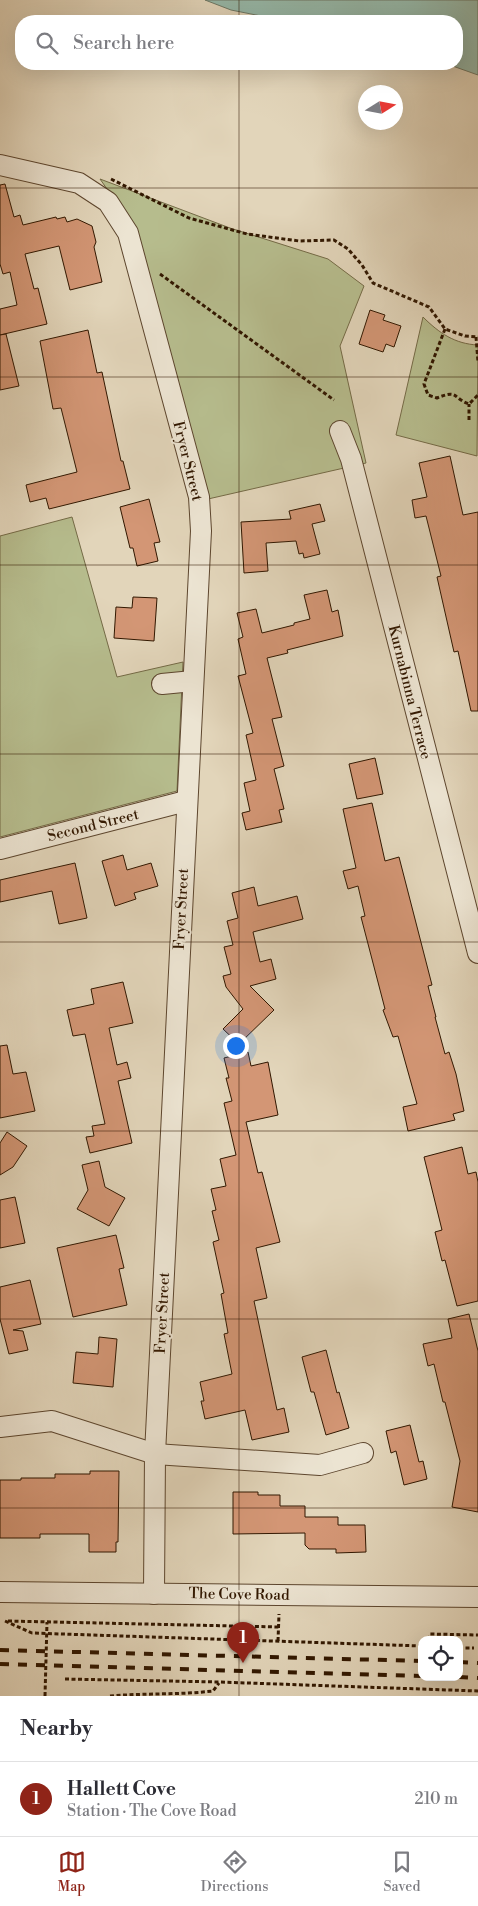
<!DOCTYPE html>
<html lang="en">
<head>
<meta charset="utf-8">
<style>
	body { margin:0; font-family:"Libre Bodoni",serif; background:#f7f7f7; color:#2b2b33 }
	.controls { position:absolute; right:15px; bottom:15px; display:grid; overflow:hidden; border-radius:10px; box-shadow:0 5px 20px #0002 }
	.controls button { width:45px; height:45px; display:grid; place-items:center; padding:0; border:0; border-bottom:1px solid #e1e1e2; background:#fff; color:#2b2b33; font:25px sans-serif }
	.compass { position:absolute; left:358px; top:85px; width:45px; height:45px; border-radius:50%; background:#fff; box-shadow:0 5px 20px #0002; rotate:79deg }
	.you { position:absolute; left:235px; top:1045px; width:18px; height:18px; margin:-12px; border:4px solid #fff; border-radius:50%; background:#1a73e8; box-shadow:0 0 0 8px #1a73e833 }
	.badge { display:grid; place-items:center; width:32px; height:32px; border-radius:50%; background:#8f2418; color:#fff; font-size:16px; font-weight:700 }
	.pin { position:absolute; translate:-50% -41px; filter:drop-shadow(0 1px 2px #0008) }
	.pin::after { content:''; position:absolute; top:26px; width:18px; height:15px; background:inherit; clip-path:polygon(0 0,100% 0,50% 100%) }
	.list { margin:0; padding:0; list-style:none }
	h2 { display:flex; justify-content:space-between; align-items:center; height:65px; margin:0; padding:0 20px; font-size:21px }
	h2 small { font-size:16px; font-weight:400; color:#7c7c81 }
	.list li { display:grid; grid-template-columns:32px 1fr auto; gap:15px; align-items:center; box-sizing:border-box; height:75px; padding:0 20px; border-top:1px solid #e1e1e2 }
	.list b { display:block; font-size:19px; white-space:nowrap }
	.list p { margin:0; font-size:16px; white-space:nowrap; color:#7c7c81 }
	.list em { font-size:16px; font-style:normal; color:#7c7c81 }
	.icon { flex:none; width:28px; height:28px; fill:none; stroke:currentColor; stroke-width:2; stroke-linecap:round; stroke-linejoin:round }
	.map { position:relative; flex:none; width:478px; height:1696px; overflow:hidden }
	.search { position:absolute; background:#fff; box-shadow:0 5px 20px #0002; left:15px; right:15px; top:15px; height:55px; display:flex; align-items:center; gap:12px; box-sizing:border-box; padding:0 18px; border-radius:20px; color:#7c7c81; font-size:19px }
	.sheet { height:140px; background:#fff }
	nav { display:flex; justify-content:space-around; align-items:center; box-sizing:border-box; height:70px; border-top:1px solid #e1e1e2; background:#fff; font-size:14px; color:#7c7c81 }
	nav a { display:grid; justify-items:center; gap:2px }
	nav .on { color:#8f2418 }
	.map>svg:first-child { display:block }
	.green { fill:#b6bc8d; stroke:#746a46 }
	.water { fill:#96b9aa; stroke:#6e7866 }
	.building { fill:#d39675; stroke:#311700 }
	.lines { fill:none; stroke-linecap:round; stroke-linejoin:round }
	.minor-casing { stroke:#5d462e; stroke-width:22 }
	.path { stroke:#311700; stroke-width:3; stroke-dasharray:4 2.5; stroke-linecap:butt }
	.minor { stroke:#ece4d2; stroke-width:20 }
	.rail { stroke:#311700; stroke-width:4; stroke-dasharray:9 9; stroke-linecap:butt }
	.path-bridge { stroke:#311700; stroke-width:3; stroke-dasharray:4 2.5; stroke-linecap:butt }
	.grid { fill:none; stroke:#311700; stroke-width:1; stroke-opacity:0.55 }
	.labels { text-anchor:middle; stroke-width:4; stroke-linejoin:round; paint-order:stroke }
	.street-label { font-size:15px; fill:#311700; stroke:#ece4d2 }
</style>
</head>
<body>
<div class="map">
<svg width="478" height="1696" viewBox="0 0 478 1696">
	<rect width="100%" height="100%" fill="#e2d5ba"/>
	<filter id="stains"><feTurbulence type="fractalNoise" baseFrequency=".004" numOctaves="4"/><feColorMatrix values="0 0 0 0 .2 0 0 0 0 .09 0 0 0 0 .02 0 0 0 .5 -.17"/></filter>
	<radialGradient id="worn" r=".72"><stop offset=".6" stop-color="#630" stop-opacity="0"/><stop offset="1" stop-color="#630" stop-opacity=".3"/></radialGradient>
	<g class="green">
		<path d="M100,179l130,49 98,31 36,27 -24,60 26,117 -158,36 -71,-267z"/>
		<path d="M423,317c16,16 32,27 55,28l-1,111 -81,-21z"/>
		<path d="M72,517l45,160 66,-15 -6,129 -177,46v-301z"/>
	</g>
	<path class="water" d="M205,0h273v75l-31,-11h10v-43h-171l-55,-11z"/>
	<g class="building">
		<path d="M5,184l9,33 6,-2 3,10 33,-8 1,2 8,-2 2,5 10,-3 15,7 4,16 -2,5 8,35 -32,8 -11,-44 -34,8 9,35 4,-1 9,36 -47,11v-26l17,-4 -7,-33 -7,2 -3,-10v-79z"/>
		<path d="M370,310l15,5 -2,5 18,6 -7,21 -8,-3 -3,8 -24,-8z"/>
		<path d="M88,330l9,43 5,-1 19,89h2l7,28 -81,20 -3,-11 -16,4 -4,-17 51,-13 -16,-64 -8,1 -13,-68z"/>
		<path d="M6,334l13,52 -19,4v-55z"/>
		<path d="M450,456l13,59 15,-3v199h-7l-13,-60 -4,1 -17,-75 4,-1 -15,-60 -11,2 -3,-18 15,-3 -8,-34z"/>
		<path d="M149,499l11,43 -6,1 4,18 -21,5 -4,-18h-3l-10,-41z"/>
		<path d="M320,504l5,17 -13,3 8,30 -16,4 -1,-5 -4,1 -3,-13 -30,2 2,28 -24,2 -3,-51 50,-3 -2,-8z"/>
		<path d="M327,590l5,22 6,-2 5,26 -56,14 1,3 -21,5 15,59 -10,2 12,47 -10,3 10,40 -5,1 3,12 -36,8 -4,-17 8,-2 -6,-28 12,-3 -10,-45 7,-2 -15,-57 8,-2 -8,-35 5,-2 -6,-24 19,-4 6,24 32,-8v-2l16,-4 -6,-24z"/>
		<path d="M133,597l24,1 -3,43 -40,-3 2,-31 16,1z"/>
		<path d="M375,758l8,36 -26,5 -8,-35z"/>
		<path d="M372,803l13,58 14,-4 33,128 -4,1 8,31h-1l10,37 4,-2 7,22 8,37 -11,3 2,6 -47,11 -5,-24 14,-3 -19,-68 -5,1 -10,-27 2,-1 -24,-92 4,-1 -7,-30 -10,3 -5,-18 13,-3 -13,-59z"/>
		<path d="M123,855l4,15 24,-7 7,23 -24,7 2,6 -21,7 -13,-45z"/>
		<path d="M75,863l12,55 -28,6 -7,-33 -52,11v-22z"/>
		<path d="M254,887l4,19 39,-10 6,23 -50,13 7,30 11,-3 5,20 -26,7 24,24 -35,34 -16,-15 20,-20 -17,-22 -3,-11 8,-2 -7,-27 9,-2 -6,-24 11,-3 -6,-25z"/>
		<path d="M123,982l10,41 -24,5 8,37 10,-3 4,16 -13,3 14,62 -42,10 -4,-16 8,-1 -2,-10 13,-2 -20,-90 -12,2 -6,-26 27,-6 -3,-15z"/>
		<path d="M7,1045l6,29 13,-2 9,39 -35,7v-72z"/>
		<path d="M248,1052l3,14 17,-4 10,53 -32,7 12,51 4,-1 18,70 -24,6 11,50 -13,3 23,109 7,-2 5,24 -37,8 -7,-30 -40,9 -4,-18h3l-4,-19 32,-8 -8,-40 4,-1 -7,-39 3,-1 -11,-51 6,-2 -7,-29 4,-1 -5,-21 15,-3 -6,-27 16,-4 -12,-52 8,-2 -6,-23h3l-5,-20z"/>
		<path d="M7,1132l20,14 -14,21 -13,8v-32z"/>
		<path d="M462,1147l6,27 8,-2 2,10v119l-21,5 -12,-46 -3,1 -7,-29 7,-2 -18,-73z"/>
		<path d="M99,1161l6,26 20,11 -16,28 -32,-17 11,-19 -6,-25z"/>
		<path d="M15,1197l10,46 -25,5v-48z"/>
		<path d="M116,1235l8,33 -5,1 8,36 -54,12 -16,-69z"/>
		<path d="M30,1280l11,44 -28,6 10,1 5,19 -19,4 -9,-35v-32z"/>
		<path d="M469,1314l9,37v161l-26,-5 8,-46 -15,-59h-2l-9,-38 -6,2 -5,-22 29,-6 -4,-19z"/>
		<path d="M99,1337l18,2 -4,48 -40,-4 3,-31 22,2z"/>
		<path d="M326,1350l11,43 2,-1 10,36 -23,7 -12,-43h-3l-9,-35z"/>
		<path d="M410,1425l9,37 4,-1 4,18 -23,6 -8,-34 -5,2 -5,-22z"/>
		<path d="M90,1471h29l-1,71h-2v10h-27v-18h-49v4h-40v-58h21v-2h34v-4h35z"/>
		<path d="M233,1492h25v3h22v11h25v11h33v8h27l1,27 -30,1v-4h-27l-4,-4v-12l-72,1z"/>
	</g>
	<g class="lines">
		<defs>
			<g id="minor">
				<path d="M0,165l79,18 29,19 20,31 71,264 2,34 -46,923 -1,140"/>
				<path d="M340,431l11,28 127,494"/>
				<path d="M162,684l31,-3"/>
				<path d="M0,849l186,-48"/>
				<path d="M0,1427l52,-6 103,33 165,11 43,-12"/>
				<path d="M0,1592l478,5"/>
			</g>
		</defs>
		<use href="#minor" class="minor-casing"/>
		<g class="path">
			<path d="M111,179l78,39 58,16 52,7 35,-1 14,9 14,16 11,18 56,24 16,22 20,7 13,1"/>
			<path d="M160,274l174,126"/>
			<path d="M445,329l-21,55 4,11 9,3c22,-9 15,0 32,6l9,-9"/>
			<path d="M476,337l2,25"/>
			<path d="M469,420v-16"/>
			<path d="M5,1621l27,12 390,13"/>
			<path d="M8,1621l271,6"/>
			<path d="M429,1640l1,-6 48,1"/>
			<path d="M278,1641l1,-27"/>
			<path d="M459,1648h15"/>
			<path d="M65,1679l154,3 259,9"/>
			<path d="M110,1696c35,-3 69,-1 103,-5l6,-8"/>
		</g>
		<use href="#minor" class="minor"/>
		<g class="rail">
			<path d="M0,1650l422,11"/>
			<path d="M459,1662l19,1"/>
			<path d="M0,1664l422,12"/>
			<path d="M459,1677l19,1"/>
		</g>
		<path class="path-bridge" d="M45,1696l2,-74"/>
	</g>
	<path class="grid" d="M239,0v21M239,64v1632M0,188h478M0,377h478M0,565h478M0,754h478M0,942h478M0,1131h478M0,1319h478M0,1508h478"/>
	<g class="labels">
		<g class="street-label">
			<text transform="translate(188 461) rotate(76)" y="5">Fryer Street</text>
			<text transform="translate(410 692) rotate(76)" y="5">Kurnabinna Terrace</text>
			<text transform="translate(93 825) rotate(-14)" y="5">Second Street</text>
			<text transform="translate(181 909) rotate(-87)" y="5">Fryer Street</text>
			<text transform="translate(162 1313) rotate(-87)" y="5">Fryer Street</text>
			<text transform="translate(239 1594) rotate(1)" y="5">The Cove Road</text>
		</g>
	</g>
	<rect width="100%" height="100%" filter="url(#stains)"/>
	<rect width="100%" height="100%" fill="url(#worn)"/>
</svg>
<div class="controls">
<button><svg class="icon" aria-label="locate" viewBox="0 0 24 24"><circle cx="12" cy="12" r="6"/><path d="M12 2v4M12 18v4M2 12h4M18 12h4"/></svg></button>
</div>
<svg class="compass" viewBox="-18 -18 36 36"><path d="M0-13l5 13h-10z" fill="#e53935"/><path d="M0 13l5-13h-10z" fill="#7c7c81"/></svg>
<div class="you"></div>
<div class="pin badge" style="left:243px;top:1663px">1</div>
<div class="search"><svg class="icon" aria-label="search" viewBox="0 0 24 24"><circle cx="10" cy="10" r="6"/><path d="M15 15l6 6"/></svg>Search here</div>
</div>
<section class="sheet">
<h2>Nearby<small></small></h2>
<ul class="list">
<li><span class="badge">1</span><div><b>Hallett Cove</b><p>Station · The Cove Road</p></div><em>210 m</em></li>
</ul>
</section>
<nav>
<a class="on"><svg class="icon" aria-label="map" viewBox="0 0 24 24"><path d="M3 6l6-2 6 2 6-2v14l-6 2-6-2-6 2zM9 4v14M15 6v14"/></svg>Map</a>
<a><svg class="icon" aria-label="directions" viewBox="0 0 24 24"><path d="M12 3l9 9-9 9-9-9zM9 14v-3h6M13 9l2 2-2 2"/></svg>Directions</a>
<a><svg class="icon" aria-label="saved" viewBox="0 0 24 24"><path d="M7 4h10v16l-5-4-5 4z"/></svg>Saved</a>
</nav>
</body>
</html>
